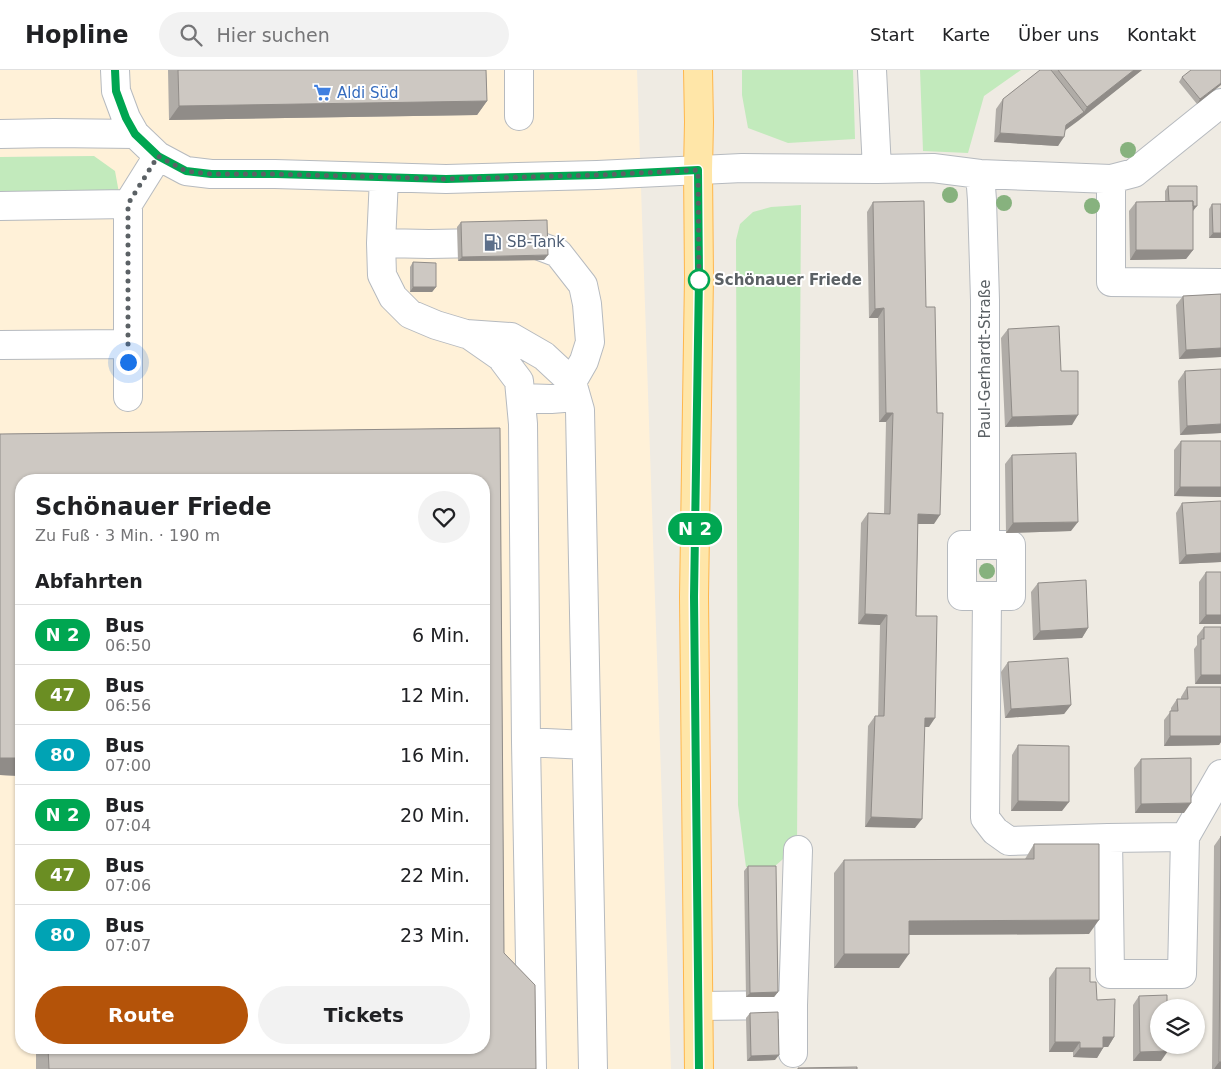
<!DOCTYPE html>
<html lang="de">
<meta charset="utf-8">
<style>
body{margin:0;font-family:"DejaVu Sans",sans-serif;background:#f2f2f2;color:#202124;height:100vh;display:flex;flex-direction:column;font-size:19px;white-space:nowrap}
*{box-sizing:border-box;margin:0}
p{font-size:16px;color:#757577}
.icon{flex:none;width:28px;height:28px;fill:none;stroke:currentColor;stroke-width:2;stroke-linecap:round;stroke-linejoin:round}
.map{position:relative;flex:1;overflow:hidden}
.sheet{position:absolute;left:15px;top:404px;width:475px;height:580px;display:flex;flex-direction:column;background:#fff;border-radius:20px;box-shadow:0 1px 4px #0004}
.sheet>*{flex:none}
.badge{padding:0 10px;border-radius:16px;font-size:18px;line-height:32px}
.tools{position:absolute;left:1150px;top:929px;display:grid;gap:10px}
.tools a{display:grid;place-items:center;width:55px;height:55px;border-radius:50%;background:#fff;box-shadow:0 1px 4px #0004;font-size:25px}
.you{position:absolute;width:25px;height:25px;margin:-12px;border:4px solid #fff;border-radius:50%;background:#1a73e8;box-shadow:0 0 0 8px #1a73e833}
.map>.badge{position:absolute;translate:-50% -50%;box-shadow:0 0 0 2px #fff}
h2{padding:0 20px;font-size:19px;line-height:45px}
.round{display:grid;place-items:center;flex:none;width:52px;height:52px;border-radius:26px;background:#f2f2f2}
.summary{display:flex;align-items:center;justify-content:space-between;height:85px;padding:0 20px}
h1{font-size:24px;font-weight:800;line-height:38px}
.action{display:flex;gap:10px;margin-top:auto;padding:10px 20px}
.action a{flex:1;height:58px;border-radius:30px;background:#b45309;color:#fff;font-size:20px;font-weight:800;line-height:58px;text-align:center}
.action a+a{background:#f2f2f2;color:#202124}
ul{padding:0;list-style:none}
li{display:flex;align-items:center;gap:15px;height:60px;padding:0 20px;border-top:1px solid #e0e0e0}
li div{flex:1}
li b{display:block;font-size:19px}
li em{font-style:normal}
li .badge{min-width:55px;font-weight:700;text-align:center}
header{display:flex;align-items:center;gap:30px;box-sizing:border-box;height:70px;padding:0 25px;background:#fff;border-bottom:1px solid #e0e0e0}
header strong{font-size:24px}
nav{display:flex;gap:28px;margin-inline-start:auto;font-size:18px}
.search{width:350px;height:45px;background:#f2f2f2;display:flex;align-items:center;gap:12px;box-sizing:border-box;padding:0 18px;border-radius:28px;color:#757577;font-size:19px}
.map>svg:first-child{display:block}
</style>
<header>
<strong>Hopline</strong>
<div class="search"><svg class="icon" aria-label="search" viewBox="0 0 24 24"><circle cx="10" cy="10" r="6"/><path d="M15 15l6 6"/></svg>Hier suchen</div>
<nav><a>Start</a><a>Karte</a><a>Über uns</a><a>Kontakt</a></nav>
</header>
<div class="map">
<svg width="1221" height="999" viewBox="0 0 1221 999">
<rect width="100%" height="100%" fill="#efebe3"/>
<path fill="#fff1d8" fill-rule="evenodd" d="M 0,0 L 637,0 L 671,999 L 0,999 L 0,122 L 118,123 L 94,86 L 0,87 ZM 21,410 L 484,410 L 484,978 L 21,978 Z"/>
<path fill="#c2eabc" d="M 742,0 L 853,0 L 855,69 L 788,73 L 748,58 L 742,25 Z
M 920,0 L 1021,0 L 984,26 L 968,83 L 923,81 Z
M 94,86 L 115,101 L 119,123 L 0,122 L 0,87 Z
M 801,135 L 797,777 L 775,796 L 746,797 L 738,735 L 736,170 L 740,154 L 753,142 L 771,137 Z"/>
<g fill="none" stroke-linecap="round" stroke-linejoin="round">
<defs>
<path id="minor" d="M 115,0 L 116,21 L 126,48 L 135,64 L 158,86 L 186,101 L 211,104 L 275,104 L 446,109 L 597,105 L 742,98 L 877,99 L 933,98 L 980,104 L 1111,109 L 1134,103 L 1221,33
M 519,0 L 519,46
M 872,0 L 877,99
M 0,64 L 54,63 L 135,64
M 980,104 L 982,130 L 985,230 L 985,475 L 962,475 L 962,526 L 987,526
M 384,108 L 381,173 L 382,205 L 393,227 L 410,244 L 436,255 L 466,264 L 511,267 L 544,286 L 572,312 L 580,340 L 593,999
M 1111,109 L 1111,212 L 1221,213
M 0,136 L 128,134
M 381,173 L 429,174 L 529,172 L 558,183 L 583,215 L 587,234 L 590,272 L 584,291 L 572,312
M 468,264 L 501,287 L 519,311 L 523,354 L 526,672 L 532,999
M 0,275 L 128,274
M 128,327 L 128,134 L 158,86
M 521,328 L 551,329 L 576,327
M 985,475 L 1011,475 L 1011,526 L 987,526 L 985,748 L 995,761 L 1009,771 L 1108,768 L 1185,767
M 526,672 L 586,675
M 1108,768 L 1110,904 L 1182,904 L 1185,767 L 1221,704
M 699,936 L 793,935
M 793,983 L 793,935 L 798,780"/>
<path id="major" d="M 698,0 L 699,52 L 698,100 L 699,207 L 694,527 L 699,999"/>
</defs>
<use href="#minor" stroke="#b6babf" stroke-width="30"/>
<use href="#major" stroke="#ffb74c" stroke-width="30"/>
<use href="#minor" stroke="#fff" stroke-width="28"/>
<use href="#major" stroke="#ffe6a8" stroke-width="28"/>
</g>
<g fill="#87b27e">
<circle cx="1128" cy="80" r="8"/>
<circle cx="950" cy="125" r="8"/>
<circle cx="1004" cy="133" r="8"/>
<circle cx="1092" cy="136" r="8"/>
<circle cx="987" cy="501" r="8"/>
</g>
<path fill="#b0aca7" d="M 168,0 L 486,0 L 487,31 L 477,45 L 169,50 Z
M 1040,0 L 1142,0 L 1065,60 L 1058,76 L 994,72 L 996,39 L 1003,29 Z
M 1221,0 L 1197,34 L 1179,12 L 1182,7 Z
M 1168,116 L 1193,141 L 1193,180 L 1186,189 L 1130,190 L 1129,141 L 1136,132 L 1165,131 L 1165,121 Z
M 873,132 L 926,237 L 934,454 L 918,454 L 916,546 L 929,657 L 924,657 L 915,758 L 865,757 L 868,656 L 875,646 L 878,646 L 880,555 L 858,554 L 861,453 L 868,443 L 884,444 L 886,352 L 879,352 L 878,248 L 869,248 L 867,142 Z
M 1212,134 L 1221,134 L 1221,168 L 1209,168 L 1209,139 Z
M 461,152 L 544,190 L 458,191 L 457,157 Z
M 413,192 L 436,217 L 432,222 L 410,222 L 410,197 Z
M 1221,224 L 1221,287 L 1179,289 L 1176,235 L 1183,226 Z
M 1008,259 L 1061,301 L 1072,355 L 1005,357 L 1001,268 Z
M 1185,301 L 1221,363 L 1180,365 L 1178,311 Z
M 500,358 L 504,883 L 535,915 L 536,999 L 36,999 L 36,978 L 484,978 L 484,410 L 21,410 L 21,706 L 0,705 L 0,364 Z
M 1181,371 L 1221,371 L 1221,427 L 1174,426 L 1174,380 Z
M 1012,385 L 1071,461 L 1006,463 L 1005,394 Z
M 1182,433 L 1221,492 L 1179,494 L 1176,443 Z
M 1206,502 L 1221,502 L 1221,554 L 1199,554 L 1199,512 Z
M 1038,513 L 1088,558 L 1082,568 L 1033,570 L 1031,522 Z
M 1204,557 L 1221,557 L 1221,614 L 1195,614 L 1194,579 L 1197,575 L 1197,566 Z
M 1008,592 L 1071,635 L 1064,644 L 1005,648 L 1001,602 Z
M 1187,617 L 1221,617 L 1221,672 L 1219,675 L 1164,676 L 1164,650 L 1171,641 L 1171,638 L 1177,629 L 1181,629 L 1181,627 Z
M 1018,675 L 1062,741 L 1011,741 L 1012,685 Z
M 1141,689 L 1184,743 L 1135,743 L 1134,698 Z
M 1221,766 L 1221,999 L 1212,999 L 1214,776 Z
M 1034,774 L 1089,864 L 909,865 L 899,898 L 834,898 L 834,803 L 844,790 L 1025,789 Z
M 748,796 L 778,922 L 774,927 L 746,927 L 744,801 Z
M 1056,898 L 1090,912 L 1097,930 L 1114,967 L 1108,977 L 1103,977 L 1103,978 L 1097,988 L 1073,987 L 1073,982 L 1049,982 L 1049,908 Z
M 1139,926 L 1161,991 L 1133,991 L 1133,935 Z
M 750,943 L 775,990 L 747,991 L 746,948 Z"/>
<path fill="#908c88" d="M 1134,0 L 1142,0 L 1078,51 L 1059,65 L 1066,55 L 1084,42 L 1087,37 Z
M 1221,13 L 1221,15 L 1197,34 L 1200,29 Z
M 487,31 L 477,45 L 169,50 L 179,36 Z
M 1000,63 L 1064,67 L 1058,76 L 994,72 Z
M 1169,136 L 1197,136 L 1193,141 L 1165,141 Z
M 1213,163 L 1221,163 L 1221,168 L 1209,168 Z
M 1136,180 L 1193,180 L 1186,189 L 1130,190 Z
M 548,185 L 544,190 L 458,191 L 462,187 Z
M 413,217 L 436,217 L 432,222 L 410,222 Z
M 884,238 L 878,248 L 869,248 L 875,239 Z
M 1221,278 L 1221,287 L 1179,289 L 1186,280 Z
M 886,343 L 893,343 L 886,352 L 879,352 Z
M 1078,345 L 1072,355 L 1005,357 L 1012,347 Z
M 1221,354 L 1221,363 L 1180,365 L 1187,356 Z
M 1180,417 L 1221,417 L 1221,427 L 1174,426 Z
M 918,444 L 940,445 L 934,454 L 911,454 Z
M 1078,452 L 1071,461 L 1006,463 L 1013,453 Z
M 1221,483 L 1221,492 L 1179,494 L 1186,485 Z
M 865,544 L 887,545 L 880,555 L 858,554 Z
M 1206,545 L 1221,545 L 1221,554 L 1199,554 Z
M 1088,558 L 1082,568 L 1033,570 L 1040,561 Z
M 1201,605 L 1221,605 L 1221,614 L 1195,614 Z
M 1071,635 L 1064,644 L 1005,648 L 1011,639 Z
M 925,648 L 935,648 L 929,657 L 918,657 Z
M 1170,666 L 1221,666 L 1221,672 L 1219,675 L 1164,676 Z
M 0,688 L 21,688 L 21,706 L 0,705 Z
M 1018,731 L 1069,732 L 1062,741 L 1011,741 Z
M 1191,733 L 1184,743 L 1135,743 L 1141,734 Z
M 871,747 L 922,749 L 915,758 L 865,757 Z
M 1099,850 L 1089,864 L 899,865 L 909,851 Z
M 844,884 L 909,884 L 899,898 L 834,898 Z
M 778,922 L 774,927 L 746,927 L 750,923 Z
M 1103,967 L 1114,967 L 1108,977 L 1097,977 Z
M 1055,972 L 1080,972 L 1073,982 L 1049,982 Z
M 1080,978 L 1103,978 L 1097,988 L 1073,987 Z
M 1168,981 L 1161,991 L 1133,991 L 1140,982 Z
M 779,985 L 775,990 L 747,991 L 751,986 Z
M 1219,992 L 1221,992 L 1221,999 L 1214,999 Z"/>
<path fill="#cdc8c2" stroke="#908c88" d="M 178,0 L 486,0 L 487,31 L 179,36 Z
M 1040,0 L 1051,0 L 1084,42 L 1066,55 L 1064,67 L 1000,63 L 1003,29 Z
M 1058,0 L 1134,0 L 1087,37 Z
M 1191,0 L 1221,0 L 1221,13 L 1200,29 L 1182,7 Z
M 1168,116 L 1197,116 L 1197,136 L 1193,136 L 1193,131 L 1169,131 Z
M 924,131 L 926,237 L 935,237 L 937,343 L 943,343 L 940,445 L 918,444 L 916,546 L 937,546 L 935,648 L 925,648 L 922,749 L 871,747 L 875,646 L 884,646 L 887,545 L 865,544 L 868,443 L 890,444 L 893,343 L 886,343 L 884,238 L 875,239 L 873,132 Z
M 1193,131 L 1193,180 L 1136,180 L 1136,132 Z
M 1212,134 L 1221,134 L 1221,163 L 1213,163 Z
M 547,150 L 548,185 L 462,187 L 461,152 Z
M 413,192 L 436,193 L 436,217 L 413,217 Z
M 1221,224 L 1221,278 L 1186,280 L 1183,226 Z
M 1059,256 L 1061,301 L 1078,301 L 1078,345 L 1012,347 L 1008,259 Z
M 1221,299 L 1221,354 L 1187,356 L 1185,301 Z
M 500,358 L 504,883 L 535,915 L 536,999 L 49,999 L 48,978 L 484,978 L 484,410 L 21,410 L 21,688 L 0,688 L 0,364 Z
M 1181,371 L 1221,371 L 1221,417 L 1180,417 Z
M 1076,383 L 1078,452 L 1013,453 L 1012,385 Z
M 1221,431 L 1221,483 L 1186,485 L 1182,433 Z
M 1206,502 L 1221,502 L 1221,545 L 1206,545 Z
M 1086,510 L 1088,558 L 1040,561 L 1038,513 Z
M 1204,557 L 1221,557 L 1221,605 L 1201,605 L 1201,569 L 1204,569 Z
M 1068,588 L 1071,635 L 1011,639 L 1008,592 Z
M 1187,617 L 1221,617 L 1221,666 L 1170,666 L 1170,641 L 1178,641 L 1177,629 L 1188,629 Z
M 1018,675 L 1069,676 L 1069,732 L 1018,731 Z
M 1191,688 L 1191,733 L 1141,734 L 1141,689 Z
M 1221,766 L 1221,992 L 1219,992 Z
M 1034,774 L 1099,774 L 1099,850 L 909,851 L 909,884 L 844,884 L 844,790 L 1034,789 Z
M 748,796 L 776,796 L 778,922 L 750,923 Z
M 1056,898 L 1090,898 L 1090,912 L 1096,912 L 1097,930 L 1115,929 L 1114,967 L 1103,967 L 1103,978 L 1080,978 L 1080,972 L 1055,972 Z
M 1167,925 L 1167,938 L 1159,938 L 1159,975 L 1168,975 L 1168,981 L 1140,982 L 1139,926 Z
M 778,942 L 779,985 L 751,986 L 750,943 Z
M 857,997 L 857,999 L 798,999 L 798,998 Z"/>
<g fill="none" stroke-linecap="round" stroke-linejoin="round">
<defs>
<path id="line" d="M 115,0 L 116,21 L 126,48 L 135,64 L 158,86 L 186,101 L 211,104 L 276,104 L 446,109 L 598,105 L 698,100 L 699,207 L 694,527 L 699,999"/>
</defs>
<use href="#line" stroke="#fff" stroke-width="11"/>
<use href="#line" stroke="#00a651" stroke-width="8"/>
<path stroke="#5b6165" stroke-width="5" stroke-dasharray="0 9" d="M 128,292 L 128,134 L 158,86 L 186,101 L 211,104 L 276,104 L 446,109 L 598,105 L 698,100 L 699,210"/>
</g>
<defs>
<symbol id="supermarket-bare" viewBox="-9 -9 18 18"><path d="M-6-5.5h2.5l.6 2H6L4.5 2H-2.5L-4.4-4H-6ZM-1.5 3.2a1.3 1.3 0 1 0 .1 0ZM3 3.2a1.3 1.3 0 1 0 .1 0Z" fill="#3f7fe0" stroke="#fff" stroke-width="2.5" paint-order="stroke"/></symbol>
<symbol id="fuel-bare" viewBox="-9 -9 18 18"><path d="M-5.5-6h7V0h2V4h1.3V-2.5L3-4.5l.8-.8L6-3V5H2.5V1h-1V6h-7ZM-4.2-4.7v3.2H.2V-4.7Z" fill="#5c6f8a" stroke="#fff" stroke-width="2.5" paint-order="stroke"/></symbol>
</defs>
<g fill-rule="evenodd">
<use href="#supermarket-bare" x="310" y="10" width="25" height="25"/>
<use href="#fuel-bare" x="480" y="160" width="25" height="25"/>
</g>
<circle fill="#fff" stroke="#00a651" stroke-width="2.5" cx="699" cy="210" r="10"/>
<g text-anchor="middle" stroke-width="4" stroke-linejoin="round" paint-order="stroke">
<g font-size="15" fill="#366cbe" stroke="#fff" text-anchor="start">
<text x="337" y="28">Aldi Süd</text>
</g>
<g font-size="15" fill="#4e5e75" stroke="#fff" text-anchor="start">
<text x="507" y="177">SB-Tank</text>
</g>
<g font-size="15" font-weight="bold" fill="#5b6165" stroke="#fff" text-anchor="start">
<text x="714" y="215">Schönauer Friede</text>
</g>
<g font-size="15" fill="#5b6165" stroke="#fff">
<text transform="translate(985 289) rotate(-90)" y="5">Paul-Gerhardt-Straße</text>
</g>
</g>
</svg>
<div class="tools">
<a><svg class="icon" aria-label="layers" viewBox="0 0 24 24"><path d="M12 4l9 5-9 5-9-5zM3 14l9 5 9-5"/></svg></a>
</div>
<div class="you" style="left:128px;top:292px"></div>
<b class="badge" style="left:695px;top:459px;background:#00a651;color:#fff">N 2</b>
<section class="sheet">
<div class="summary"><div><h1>Schönauer Friede</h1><p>Zu Fuß · 3 Min. · 190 m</p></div><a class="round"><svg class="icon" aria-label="heart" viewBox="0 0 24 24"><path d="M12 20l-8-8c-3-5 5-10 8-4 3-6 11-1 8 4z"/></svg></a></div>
<h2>Abfahrten</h2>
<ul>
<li><span class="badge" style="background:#00a651;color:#fff">N 2</span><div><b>Bus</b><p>06:50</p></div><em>6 Min.</em></li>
<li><span class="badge" style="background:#6b8e23;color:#fff">47</span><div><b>Bus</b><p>06:56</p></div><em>12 Min.</em></li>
<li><span class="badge" style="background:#00a3b4;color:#fff">80</span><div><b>Bus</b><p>07:00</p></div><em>16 Min.</em></li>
<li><span class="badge" style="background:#00a651;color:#fff">N 2</span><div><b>Bus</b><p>07:04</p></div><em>20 Min.</em></li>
<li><span class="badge" style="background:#6b8e23;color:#fff">47</span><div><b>Bus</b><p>07:06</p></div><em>22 Min.</em></li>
<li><span class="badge" style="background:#00a3b4;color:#fff">80</span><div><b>Bus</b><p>07:07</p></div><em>23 Min.</em></li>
</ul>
<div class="action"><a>Route</a><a>Tickets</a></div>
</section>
</div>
